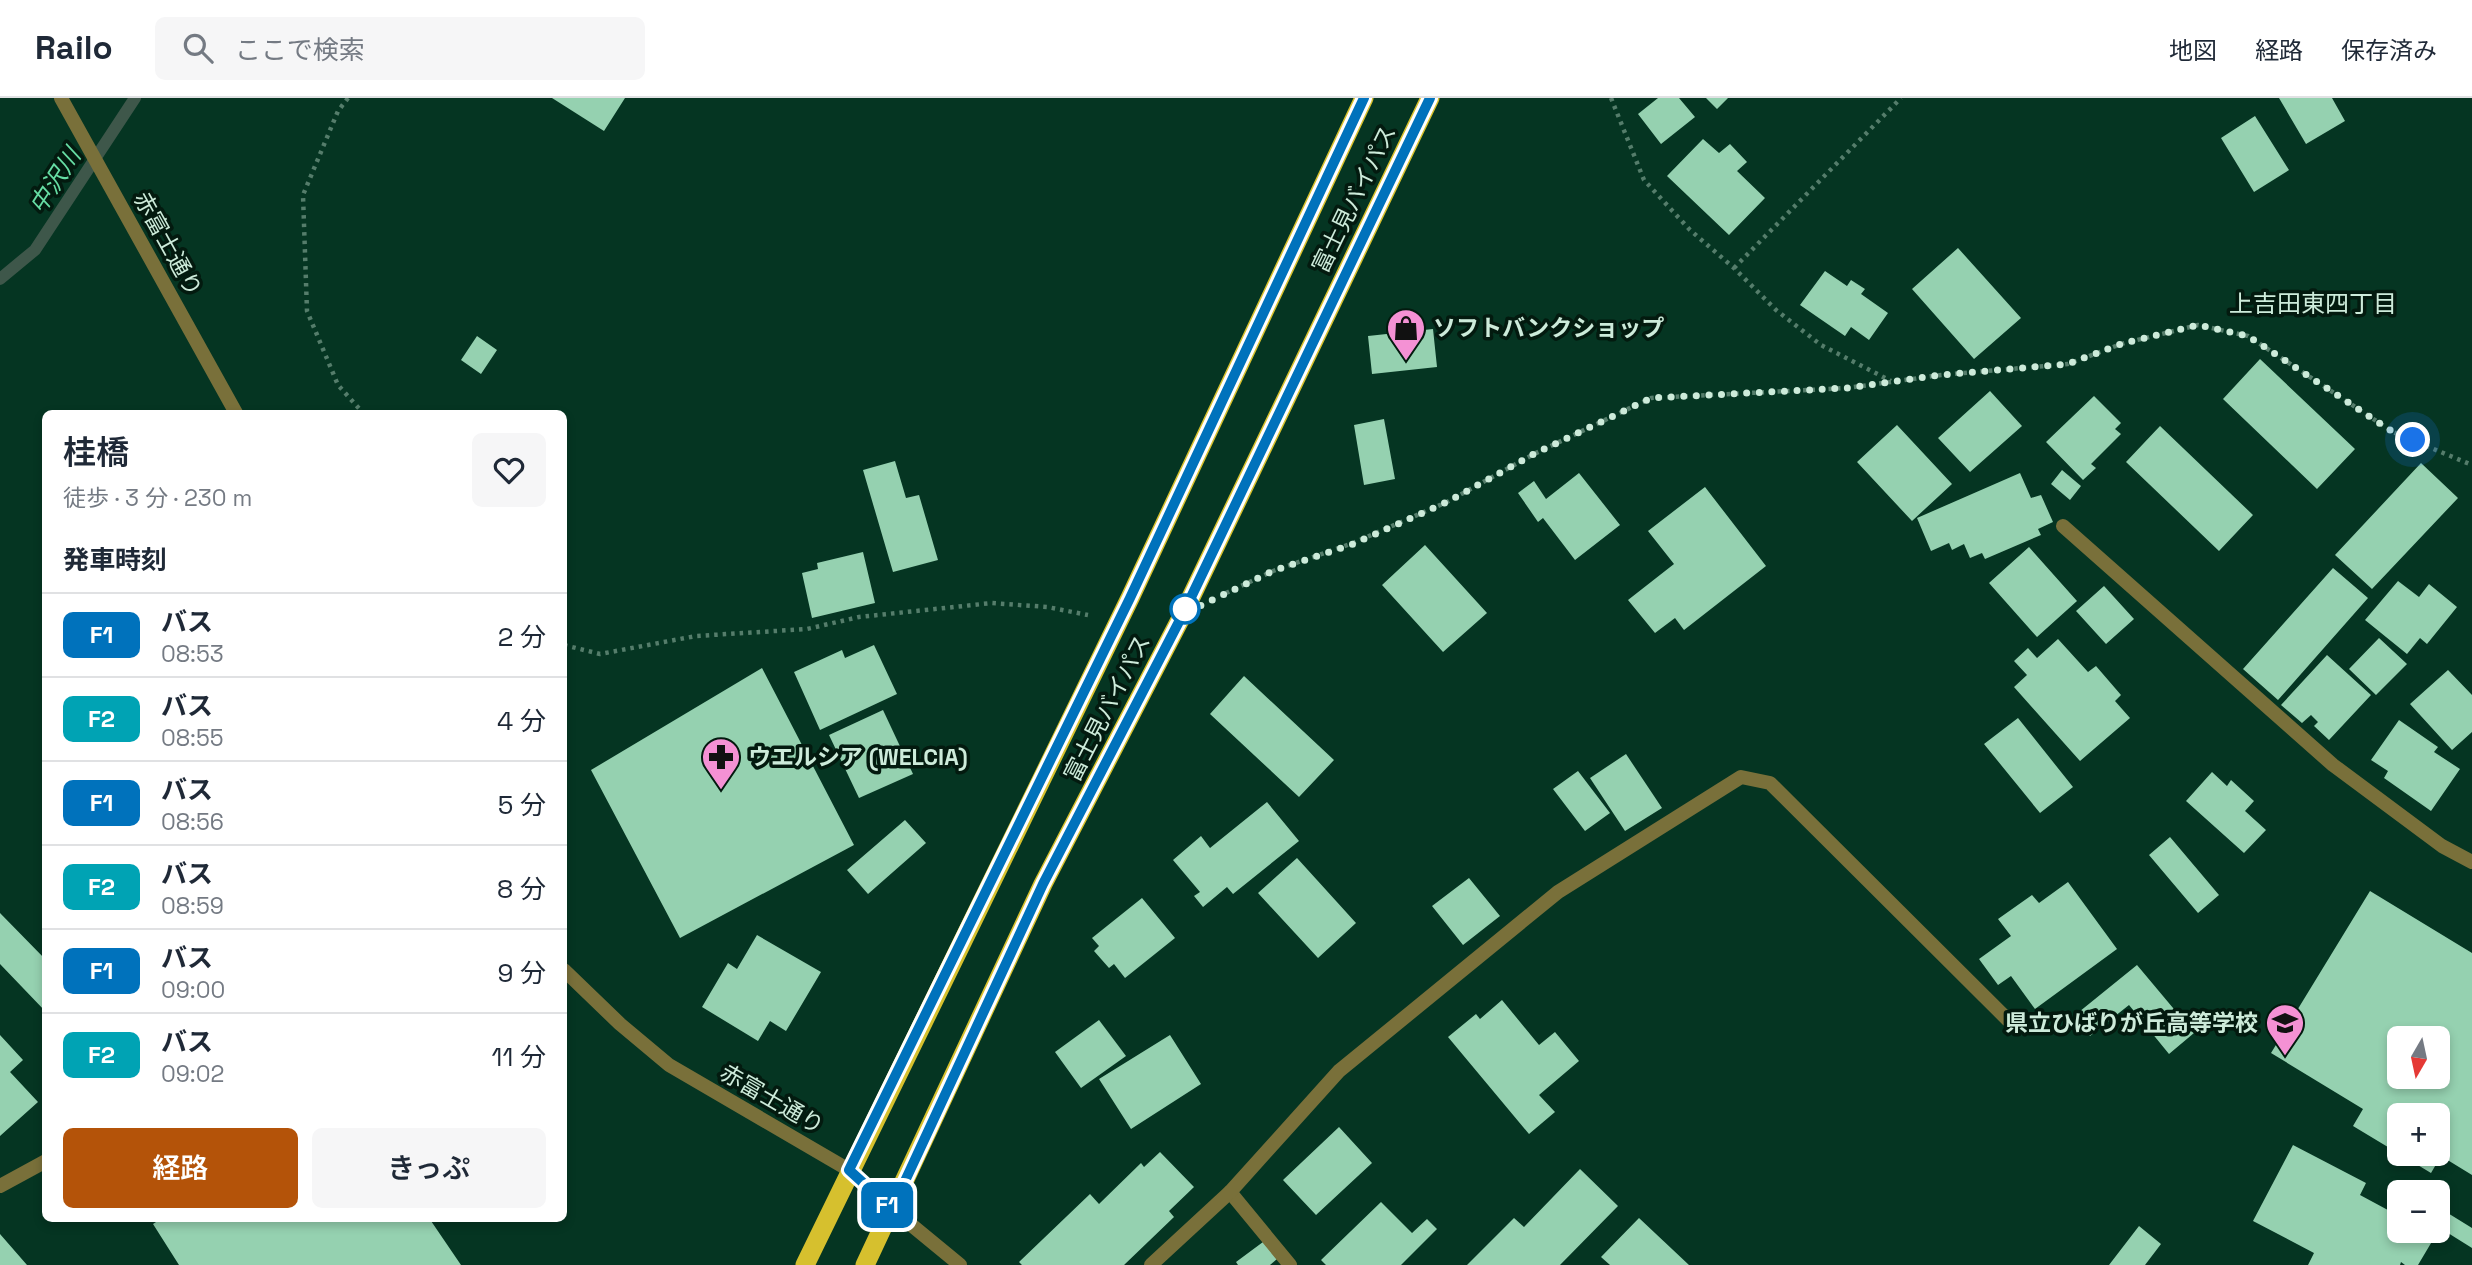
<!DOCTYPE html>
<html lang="ja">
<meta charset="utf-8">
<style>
body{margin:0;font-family:"Space Grotesk","Noto Sans JP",sans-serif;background:#f6f6f7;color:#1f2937;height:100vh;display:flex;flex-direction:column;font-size:26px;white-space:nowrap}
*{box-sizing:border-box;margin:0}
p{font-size:23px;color:#747a83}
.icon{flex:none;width:38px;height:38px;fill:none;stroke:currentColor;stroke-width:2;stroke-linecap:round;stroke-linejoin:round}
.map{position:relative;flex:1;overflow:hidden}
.panel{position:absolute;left:42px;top:312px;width:525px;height:812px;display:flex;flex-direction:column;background:#fff;border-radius:10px;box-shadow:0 4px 10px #0003}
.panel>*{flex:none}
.badge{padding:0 14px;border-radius:10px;font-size:24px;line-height:46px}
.needle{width:46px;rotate:189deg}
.tools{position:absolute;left:2387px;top:928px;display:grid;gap:14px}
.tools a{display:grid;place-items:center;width:63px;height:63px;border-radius:10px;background:#fff;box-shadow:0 4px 10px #0003;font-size:35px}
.you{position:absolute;width:35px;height:35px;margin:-18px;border:5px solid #fff;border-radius:50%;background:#1a73e8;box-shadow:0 0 0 10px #1a73e833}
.map>.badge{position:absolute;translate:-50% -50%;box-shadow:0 0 0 4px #fff}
h2{padding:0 21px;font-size:26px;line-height:63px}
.round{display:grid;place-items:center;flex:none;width:74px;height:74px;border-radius:10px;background:#f6f6f7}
.overview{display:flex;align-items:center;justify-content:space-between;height:119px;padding:0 21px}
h1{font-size:33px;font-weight:600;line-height:52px}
.action{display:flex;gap:14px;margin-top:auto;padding:14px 21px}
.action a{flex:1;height:80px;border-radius:10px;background:#b45309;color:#fff;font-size:28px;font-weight:600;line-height:80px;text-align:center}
.action a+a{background:#f6f6f7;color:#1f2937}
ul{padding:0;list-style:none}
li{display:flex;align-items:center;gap:21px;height:84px;padding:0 21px;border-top:2px solid #e0e1e3}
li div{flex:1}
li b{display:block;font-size:26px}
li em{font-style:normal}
li .badge{min-width:77px;font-weight:700;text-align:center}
header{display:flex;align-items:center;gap:42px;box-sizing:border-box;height:98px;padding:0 35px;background:#fff;border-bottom:2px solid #e0e1e3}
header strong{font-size:33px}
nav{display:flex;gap:38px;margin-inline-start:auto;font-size:24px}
.search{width:490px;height:63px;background:#f6f6f7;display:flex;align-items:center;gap:18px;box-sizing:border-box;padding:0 24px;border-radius:10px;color:#747a83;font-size:26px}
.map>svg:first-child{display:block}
</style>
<header>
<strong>Railo</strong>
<div class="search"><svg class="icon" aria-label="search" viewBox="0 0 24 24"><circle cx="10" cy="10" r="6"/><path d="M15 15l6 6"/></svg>ここで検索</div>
<nav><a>地図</a><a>経路</a><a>保存済み</a></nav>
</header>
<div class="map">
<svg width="2472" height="1167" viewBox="0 0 2472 1167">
<rect width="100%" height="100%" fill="#053522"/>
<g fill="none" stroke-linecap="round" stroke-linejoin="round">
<path stroke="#3e574a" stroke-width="12" d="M 0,181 L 35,152 L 135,0"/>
</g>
<path fill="#95d1b0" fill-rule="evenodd" d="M 552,0 L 625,0 L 604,33 Z
M 1658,0 L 1679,0 L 1695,19 L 1661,46 L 1638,16 Z
M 1706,0 L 1728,0 L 1717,11 Z
M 2279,0 L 2332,0 L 2345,23 L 2306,46 Z
M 2255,18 L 2289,72 L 2254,94 L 2221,40 Z
M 1703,41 L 1719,55 L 1730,46 L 1747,64 L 1737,73 L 1765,100 L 1729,137 L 1667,78 Z
M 1958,150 L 2021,220 L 1974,261 L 1912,191 Z
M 1825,173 L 1847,188 L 1851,182 L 1865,191 L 1861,196 L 1888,215 L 1869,242 L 1851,229 L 1845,238 L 1800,207 Z
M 1433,231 L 1437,269 L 1372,276 L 1368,238 Z
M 477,238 L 497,252 L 481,276 L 461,262 Z
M 2260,261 L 2355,351 L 2317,391 L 2223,301 Z
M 1990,293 L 2022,328 L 1970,374 L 1938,340 Z
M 2094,298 L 2121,325 L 2115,331 L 2121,336 L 2091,366 L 2096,370 L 2083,382 L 2046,344 Z
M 1384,321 L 1395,381 L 1364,387 L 1354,327 Z
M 1897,327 L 1952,386 L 1912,423 L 1857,364 Z
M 2160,328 L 2253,417 L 2219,453 L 2126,364 Z
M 895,363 L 906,400 L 919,397 L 938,462 L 893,474 L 863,372 Z
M 2421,365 L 2458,400 L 2372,491 L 2335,457 Z
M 2062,372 L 2081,388 L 2070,402 L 2051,386 Z
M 1579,375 L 1620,427 L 1575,462 L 1543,420 L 1538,424 L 1518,395 L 1534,383 L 1546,401 Z
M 2020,375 L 2031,400 L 2041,397 L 2053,424 L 2038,431 L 2041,437 L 1985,461 L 1982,455 L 1970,460 L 1964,446 L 1952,452 L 1949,445 L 1931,453 L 1917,420 Z
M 1705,389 L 1766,468 L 1684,532 L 1675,520 L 1655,535 L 1628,502 L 1674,466 L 1648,433 Z
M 1425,447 L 1487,515 L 1443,554 L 1382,487 Z
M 2029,449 L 2077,503 L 2037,539 L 1989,485 Z
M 863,454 L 875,505 L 812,520 L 802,475 L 818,471 L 817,465 Z
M 2333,470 L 2368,500 L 2278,602 L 2243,571 Z
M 2398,483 L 2419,499 L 2429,486 L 2457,509 L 2427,546 L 2420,540 L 2407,556 L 2365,522 Z
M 2104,488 L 2134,521 L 2106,546 L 2076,513 Z
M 2379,540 L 2407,566 L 2376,597 L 2349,571 Z
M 2058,541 L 2088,574 L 2096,568 L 2121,597 L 2115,603 L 2130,620 L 2080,663 L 2014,589 L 2027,577 L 2014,563 L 2028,550 L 2037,560 Z
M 874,547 L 897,596 L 820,632 L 794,574 L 842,552 L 845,560 Z
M 2327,557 L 2371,597 L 2329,642 L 2314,628 L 2318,624 L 2311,617 L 2302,625 L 2281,607 Z
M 762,570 L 854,747 L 680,840 L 591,672 Z
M 2448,572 L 2472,597 L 2472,634 L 2452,652 L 2410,606 Z
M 1244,578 L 1334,662 L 1299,699 L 1210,616 Z
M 883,612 L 913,676 L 859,700 L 829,637 Z
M 2018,620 L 2073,689 L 2040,715 L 1984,646 Z
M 2399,622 L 2438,649 L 2434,654 L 2460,671 L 2431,713 L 2384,680 L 2388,673 L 2371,662 Z
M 1626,656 L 1662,710 L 1625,733 L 1590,680 Z
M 1578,673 L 1610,715 L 1585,733 L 1553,691 Z
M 2212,674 L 2227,688 L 2231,682 L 2254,703 L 2245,713 L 2266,732 L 2244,755 L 2186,703 Z
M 1267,704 L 1299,743 L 1233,796 L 1227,789 L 1203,809 L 1194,798 L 1200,794 L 1173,762 L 1201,738 L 1210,750 Z
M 905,722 L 926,745 L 868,796 L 847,772 Z
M 2170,739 L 2219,797 L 2198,815 L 2149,757 Z
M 1297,760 L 1356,825 L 1318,860 L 1258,795 Z
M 1469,780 L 1500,818 L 1463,847 L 1432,808 Z
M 2068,784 L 2117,851 L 2035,911 L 2011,878 L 1998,887 L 1979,861 L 2011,838 L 1998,821 L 2032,797 L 2039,805 Z
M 2370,793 L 2472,855 L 2472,1077 L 2441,1058 L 2431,1075 L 2353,1028 L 2363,1011 L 2271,955 ZM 2399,940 L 2438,940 L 2438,978 L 2399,978 ZM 2399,1017 L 2438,1017 L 2438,1055 L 2399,1055 Z
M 1142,800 L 1175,840 L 1125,880 L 1114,866 L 1109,870 L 1094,853 L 1099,848 L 1092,840 Z
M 0,815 L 46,862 L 46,914 L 0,866 Z
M 757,837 L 821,874 L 786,933 L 770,923 L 758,943 L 702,909 L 728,865 L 737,871 Z
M 2137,867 L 2194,935 L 2169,956 L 2129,907 L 2090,938 L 2074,918 Z
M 1502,902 L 1539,947 L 1555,934 L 1579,963 L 1539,997 L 1555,1014 L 1529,1036 L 1448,939 L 1476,916 L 1480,921 Z
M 1099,922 L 1126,958 L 1081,990 L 1055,954 Z
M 0,937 L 23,962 L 10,974 L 38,1004 L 0,1038 Z
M 1170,937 L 1201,986 L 1131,1031 L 1099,981 Z
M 1339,1029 L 1372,1065 L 1316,1117 L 1283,1082 Z
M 2293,1047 L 2366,1085 L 2360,1097 L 2399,1118 L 2399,1132 L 2438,1132 L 2438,1109 L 2472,1130 L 2472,1150 L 2440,1130 L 2418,1167 L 2405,1167 L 2401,1164 L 2400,1167 L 2308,1167 L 2314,1155 L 2253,1123 Z
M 1160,1054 L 1194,1089 L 1169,1113 L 1174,1119 L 1124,1167 L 1022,1167 L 1019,1164 L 1090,1096 L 1099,1106 L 1141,1065 L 1144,1069 Z
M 1580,1071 L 1618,1108 L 1560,1167 L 1467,1167 L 1514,1120 L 1524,1129 Z
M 1381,1104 L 1412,1135 L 1427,1121 L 1437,1131 L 1401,1167 L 1326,1167 L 1321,1162 Z
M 162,1120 L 429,1120 L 461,1167 L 179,1167 L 153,1126 Z
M 1639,1120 L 1689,1167 L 1610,1167 L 1601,1159 Z
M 2139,1128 L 2161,1146 L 2145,1167 L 2109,1167 Z
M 0,1136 L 27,1167 L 0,1167 Z
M 1263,1144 L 1277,1161 L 1270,1167 L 1238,1167 L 1236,1164 Z"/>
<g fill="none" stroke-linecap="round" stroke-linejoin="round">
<path stroke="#557d6b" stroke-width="4.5" stroke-dasharray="3.5 5" stroke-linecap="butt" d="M 348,0 L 338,13 L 303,97 L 307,213 L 338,287 L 363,315
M 1611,0 L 1644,82 L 1690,132 L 1734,170 L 1776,212 L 1821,247 L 1891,283
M 1734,170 L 1901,0
M 1226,495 L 1273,473 L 1353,445 L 1447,404 L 1534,356 L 1651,300 L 1847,290 L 1941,277 L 2068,266 L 2121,246 L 2198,227 L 2248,238 L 2393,334 L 2472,367
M 564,547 L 600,556 L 696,538 L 807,531 L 859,519 L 992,505 L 1047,509 L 1088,517"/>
<path stroke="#79703a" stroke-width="14" d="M 1230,1094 L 1290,1167"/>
<path stroke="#79703a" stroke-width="14" d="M 2063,428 L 2333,667 L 2442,748 L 2472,764
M 0,1088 L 46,1063
M 1151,1167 L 1230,1094 L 1339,973 L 1558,794 L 1741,679 L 1770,685 L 2008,922"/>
<path stroke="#79703a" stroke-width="14" d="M 61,0 L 236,315
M 564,872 L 620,926 L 669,967 L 849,1072 L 892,1111 L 960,1167"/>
<path stroke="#d6c02e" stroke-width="19" d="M 805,1167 L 1130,500 L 1364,0
M 865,1167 L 1043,786 L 1183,516 L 1430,0"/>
</g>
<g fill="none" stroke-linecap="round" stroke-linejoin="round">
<defs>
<path id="line" d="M 1364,0 L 1130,500 L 849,1072 L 892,1111 L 1043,786 L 1183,516 L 1430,0"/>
</defs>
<use href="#line" stroke="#fff" stroke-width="16"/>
<use href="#line" stroke="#0072bc" stroke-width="10"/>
<path stroke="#cdebda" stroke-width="7" stroke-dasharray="0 12.6" d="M 1185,511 L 1183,516 L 1273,473 L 1353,446 L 1447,404 L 1534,356 L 1651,300 L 1847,290 L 1941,277 L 2068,266 L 2121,246 L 2198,227 L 2248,238 L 2393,334 L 2413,342"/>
</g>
<defs>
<symbol id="shop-pin" viewBox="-11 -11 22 30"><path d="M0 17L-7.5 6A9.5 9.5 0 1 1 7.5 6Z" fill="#f491d4" stroke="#031a0f"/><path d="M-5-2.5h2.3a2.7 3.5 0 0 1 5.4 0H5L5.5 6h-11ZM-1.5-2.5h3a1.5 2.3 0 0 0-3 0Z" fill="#111"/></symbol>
<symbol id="pharmacy-pin" viewBox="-11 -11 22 30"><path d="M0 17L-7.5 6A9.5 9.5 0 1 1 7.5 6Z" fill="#f491d4" stroke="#031a0f"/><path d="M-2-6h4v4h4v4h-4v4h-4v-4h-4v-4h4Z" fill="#111"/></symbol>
<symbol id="school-pin" viewBox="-11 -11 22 30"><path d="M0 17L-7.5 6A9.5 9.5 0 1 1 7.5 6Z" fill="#f491d4" stroke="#031a0f"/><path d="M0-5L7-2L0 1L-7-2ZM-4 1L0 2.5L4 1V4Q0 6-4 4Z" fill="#111"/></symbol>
</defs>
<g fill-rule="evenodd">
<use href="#shop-pin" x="1384" y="208" width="44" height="60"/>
<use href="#pharmacy-pin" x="699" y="637" width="44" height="60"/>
<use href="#school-pin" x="2263" y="903" width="44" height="60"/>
</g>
<circle fill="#fff" stroke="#0072bc" stroke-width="3.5" cx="1185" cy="511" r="14"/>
<g text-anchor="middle" stroke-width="7" stroke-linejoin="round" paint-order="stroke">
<g font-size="23" fill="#cdebda" stroke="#031a0f">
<text transform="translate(1354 101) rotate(-64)" y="8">富士見バイパス</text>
<text transform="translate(168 146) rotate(61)" y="8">赤富士通り</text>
<text transform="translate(1107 610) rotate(-63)" y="8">富士見バイパス</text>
<text transform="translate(772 1001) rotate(30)" y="8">赤富士通り</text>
</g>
<g font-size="23" font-weight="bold" fill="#cdebda" stroke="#031a0f" text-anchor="start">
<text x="1433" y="238">ソフトバンクショップ</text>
<text x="748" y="667">ウエルシア (WELCIA)</text>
<text x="2258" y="933" text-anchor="end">県立ひばりが丘高等学校</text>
</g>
<g font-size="24" font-style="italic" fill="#66dda4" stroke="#031a0f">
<text transform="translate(55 83) rotate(-57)" y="8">中沢川</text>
</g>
<g font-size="24" fill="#cdebda" stroke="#031a0f">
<text x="2313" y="214">上吉田東四丁目</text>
</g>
</g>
</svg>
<div class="tools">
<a><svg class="needle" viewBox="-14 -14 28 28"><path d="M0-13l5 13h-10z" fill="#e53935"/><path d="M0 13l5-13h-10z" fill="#747a83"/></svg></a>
<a>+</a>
<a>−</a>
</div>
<div class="you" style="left:2413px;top:342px"></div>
<b class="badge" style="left:887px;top:1107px;background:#0072bc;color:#fff">F1</b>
<section class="panel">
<div class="overview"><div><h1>桂橋</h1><p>徒歩 · 3 分 · 230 m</p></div><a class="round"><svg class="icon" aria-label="heart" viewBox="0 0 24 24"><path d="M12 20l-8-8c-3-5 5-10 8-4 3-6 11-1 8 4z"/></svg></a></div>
<h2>発車時刻</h2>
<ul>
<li><span class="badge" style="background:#0072bc;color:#fff">F1</span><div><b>バス</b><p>08:53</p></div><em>2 分</em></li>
<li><span class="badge" style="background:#00a3b4;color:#fff">F2</span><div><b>バス</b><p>08:55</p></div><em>4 分</em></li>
<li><span class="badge" style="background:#0072bc;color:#fff">F1</span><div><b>バス</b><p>08:56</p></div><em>5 分</em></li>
<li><span class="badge" style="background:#00a3b4;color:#fff">F2</span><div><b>バス</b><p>08:59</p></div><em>8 分</em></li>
<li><span class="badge" style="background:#0072bc;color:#fff">F1</span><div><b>バス</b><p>09:00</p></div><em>9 分</em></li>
<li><span class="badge" style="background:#00a3b4;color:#fff">F2</span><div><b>バス</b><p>09:02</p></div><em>11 分</em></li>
</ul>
<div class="action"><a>経路</a><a>きっぷ</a></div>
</section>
</div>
